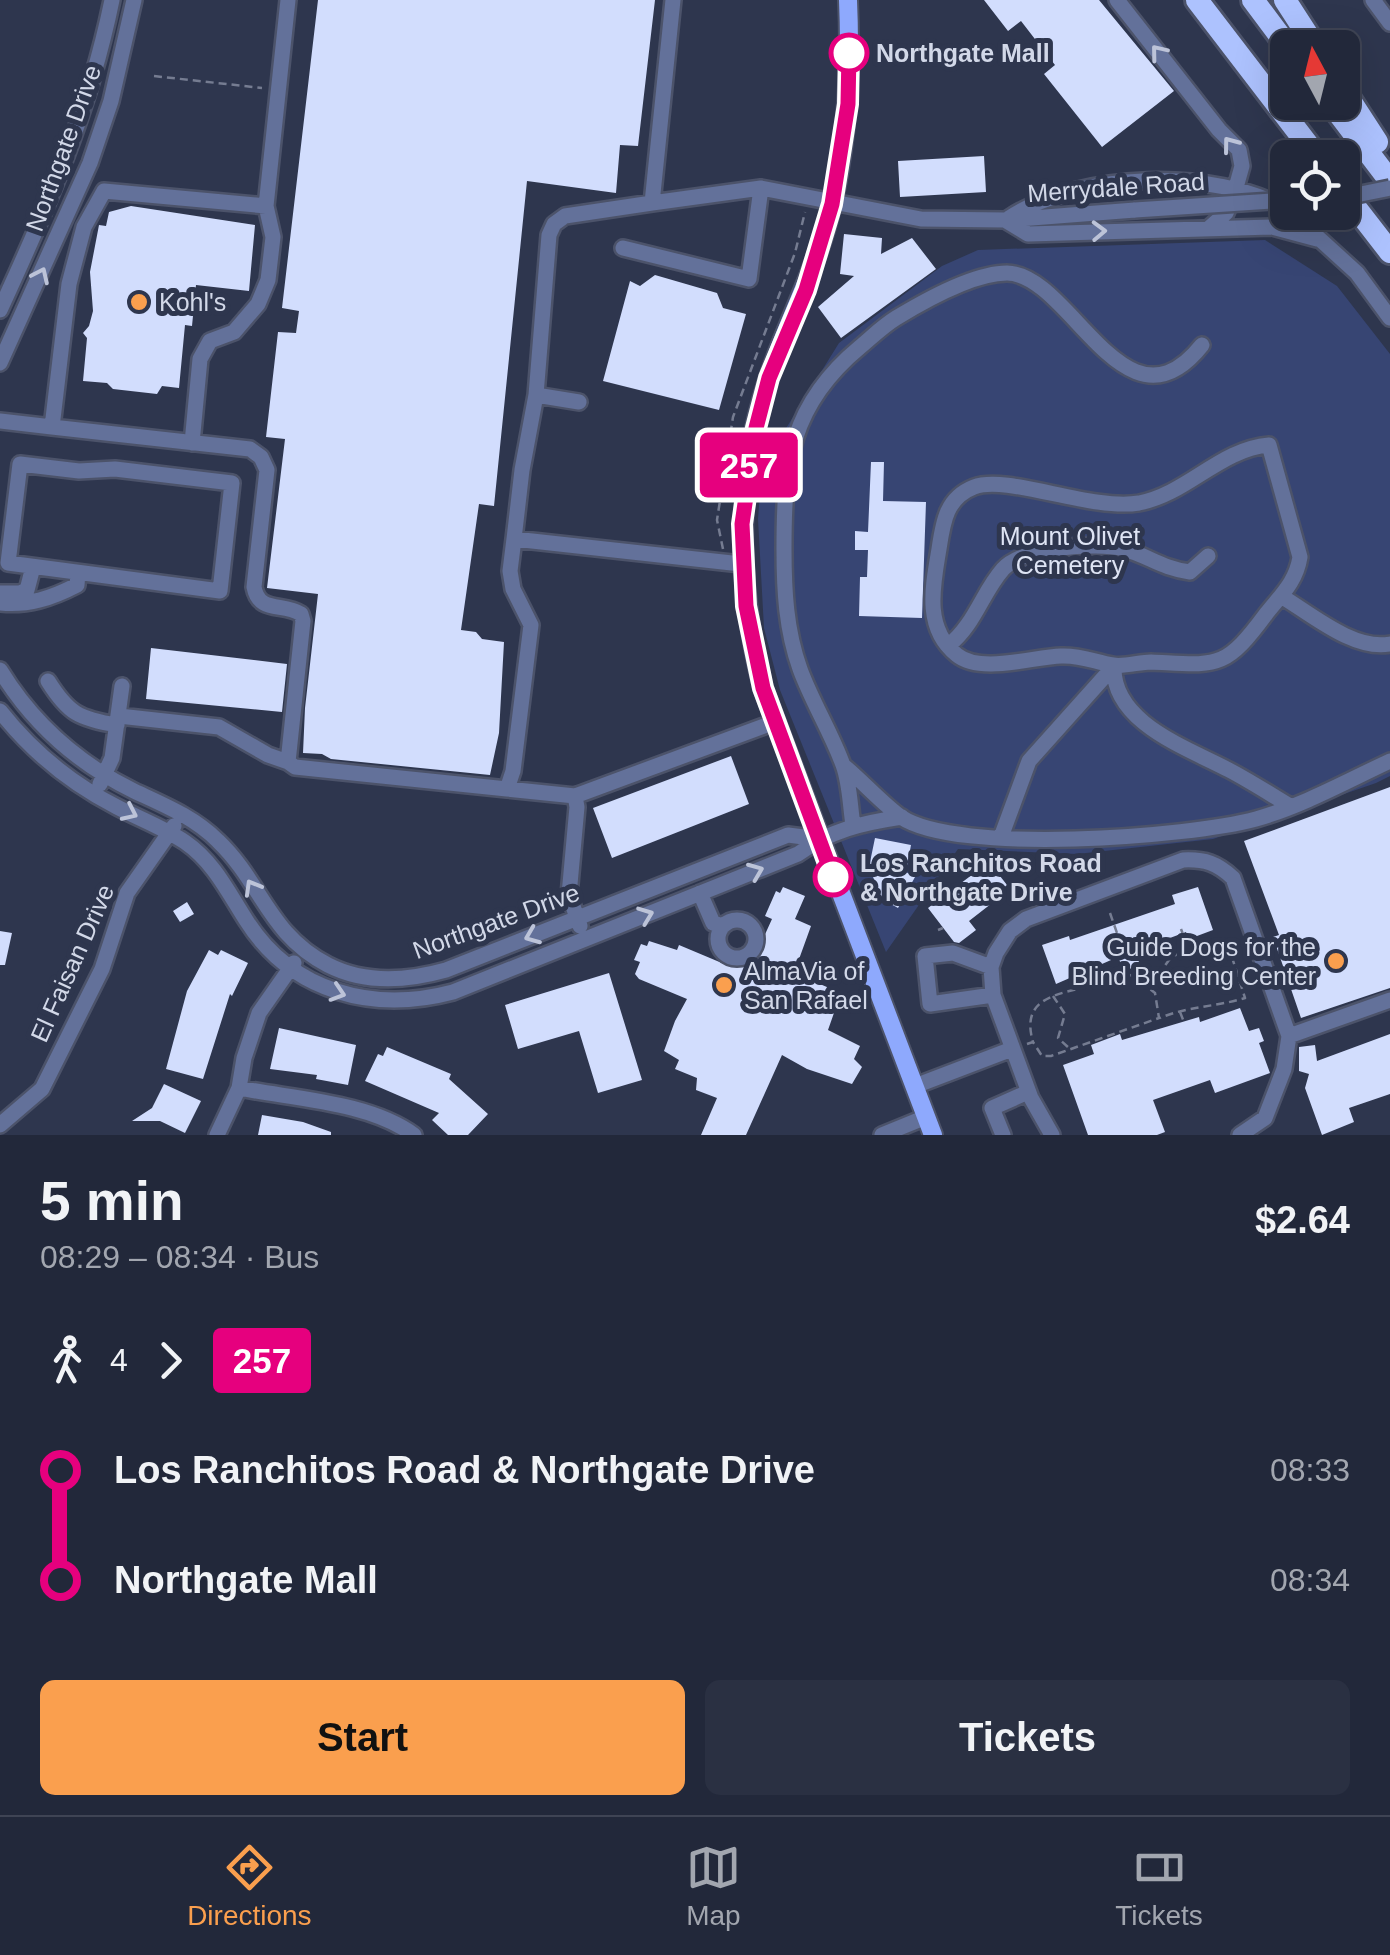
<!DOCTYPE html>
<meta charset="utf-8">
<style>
body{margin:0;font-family:Arial,sans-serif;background:#2a3042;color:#f1f3f6;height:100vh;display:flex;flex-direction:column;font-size:38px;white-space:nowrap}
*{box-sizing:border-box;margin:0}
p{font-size:32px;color:#a2a6af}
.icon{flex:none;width:55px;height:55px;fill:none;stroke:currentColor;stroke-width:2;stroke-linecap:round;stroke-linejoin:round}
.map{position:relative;height:1135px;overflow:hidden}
.drawer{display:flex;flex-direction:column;background:#22283a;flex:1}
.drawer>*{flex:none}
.badge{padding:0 20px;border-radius:8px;font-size:35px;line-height:65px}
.needle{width:65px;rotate:353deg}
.controls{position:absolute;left:1270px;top:30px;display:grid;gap:20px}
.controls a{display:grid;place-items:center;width:90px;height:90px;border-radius:15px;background:#22283a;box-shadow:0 10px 40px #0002,0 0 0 2px #3f4454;font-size:50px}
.map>.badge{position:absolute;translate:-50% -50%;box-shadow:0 0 0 5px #fff}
.legs{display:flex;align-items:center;gap:15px;height:110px;padding:0 40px;font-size:32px}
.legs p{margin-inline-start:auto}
.headline{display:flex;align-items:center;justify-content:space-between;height:170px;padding:0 40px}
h1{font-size:55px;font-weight:700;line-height:75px}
.cta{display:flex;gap:20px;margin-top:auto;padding:20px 40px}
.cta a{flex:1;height:115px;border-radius:15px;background:#fa9f4e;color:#111;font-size:40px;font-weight:700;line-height:115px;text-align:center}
.cta a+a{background:#2a3042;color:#f1f3f6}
ul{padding:0 40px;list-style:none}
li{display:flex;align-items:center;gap:35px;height:110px;font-size:38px}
li i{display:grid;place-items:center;width:15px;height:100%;margin:0 12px;background:currentColor}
li i::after{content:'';width:25px;height:25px;margin:-12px;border:8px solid;border-radius:50%;background:#22283a}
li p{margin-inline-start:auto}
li:first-child i{background:linear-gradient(#0000 50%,currentColor 0)}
li:last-child i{background:linear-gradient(currentColor 50%,#0000 0)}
.dock{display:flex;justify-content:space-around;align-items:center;height:140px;border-top:2px solid #3f4454;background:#22283a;font-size:28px;color:#a2a6af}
.dock a{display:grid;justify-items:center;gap:5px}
.dock .selected{color:#fa9f4e}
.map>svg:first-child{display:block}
</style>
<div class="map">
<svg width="1390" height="1135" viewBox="0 0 1390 1135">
<rect width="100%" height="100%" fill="#2e364e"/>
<path fill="#374573" d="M 1265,240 L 1337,286 L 1390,354 L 1390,776 L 1376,783 L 1213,839 L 1077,854 L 958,849 L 886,952 L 780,690 L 764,628 L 758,519 L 762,467 L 839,343 L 942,266 L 978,250 Z"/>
<path fill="#d2ddfd" d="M 318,0 L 655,0 L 638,146 L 620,145 L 616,193 L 527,181 L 494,506 L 479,504 L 461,630 L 476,632 L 482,639 L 504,642 L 499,733 L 490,775 L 331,759 L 322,754 L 303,753 L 305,708 L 318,594 L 267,588 L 285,439 L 266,437 L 278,332 L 296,333 L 299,311 L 282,308 Z
M 984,0 L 1099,0 L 1174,91 L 1102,147 L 1044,74 L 1055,65 L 1021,21 L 1008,31 Z
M 984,156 L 986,192 L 900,197 L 898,161 Z
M 131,206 L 255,225 L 249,291 L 196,285 L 192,326 L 185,325 L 179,388 L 162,386 L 157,394 L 113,389 L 107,383 L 83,381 L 87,338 L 83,333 L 89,326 L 93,311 L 90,272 L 99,225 L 106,226 L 109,212 Z
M 844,234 L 882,238 L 881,254 L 912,238 L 936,269 L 841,338 L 818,307 L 854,276 L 840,274 Z
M 655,275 L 717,293 L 723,308 L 746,314 L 719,410 L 603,381 L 630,281 L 640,286 Z
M 871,462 L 884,462 L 883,501 L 926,502 L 922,618 L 859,616 L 860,577 L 867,577 L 868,550 L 855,550 L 855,531 L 868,532 Z
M 151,648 L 287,664 L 282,712 L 146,699 Z
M 731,756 L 749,804 L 612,858 L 593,808 Z
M 1390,787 L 1390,988 L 1301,1018 L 1273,937 L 1279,935 L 1244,841 Z
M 875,838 L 911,845 L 906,872 L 915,877 L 898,908 L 882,899 L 869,867 Z
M 989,862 L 1007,885 L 993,896 L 996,900 L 969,921 L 976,930 L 959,943 L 954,942 L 928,908 Z
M 783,887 L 805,896 L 795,919 L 811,926 L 794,973 L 841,993 L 828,1030 L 860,1046 L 854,1059 L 862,1067 L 852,1084 L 807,1069 L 782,1055 L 746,1135 L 701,1135 L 717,1098 L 696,1090 L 697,1078 L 675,1069 L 679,1060 L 664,1051 L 675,1021 L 687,999 L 639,979 L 635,974 L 640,962 L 634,960 L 641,944 L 647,946 L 649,941 L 677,950 L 679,945 L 729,966 L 757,952 L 772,919 L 765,916 L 776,891 L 780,893 Z
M 1198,887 L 1213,930 L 1189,939 L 1186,932 L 1135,951 L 1140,965 L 1124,971 L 1118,957 L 1056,984 L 1042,945 L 1069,936 L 1070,940 L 1175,904 L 1172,895 Z
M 187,902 L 194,914 L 180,922 L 173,911 Z
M 0,931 L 12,933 L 5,965 L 0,965 Z
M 209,950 L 218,955 L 221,950 L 248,963 L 232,996 L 230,994 L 203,1079 L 166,1069 L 187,991 Z
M 609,973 L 642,1080 L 598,1093 L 579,1031 L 518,1049 L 505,1005 Z
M 1240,1008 L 1249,1031 L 1259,1028 L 1264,1041 L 1259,1043 L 1270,1073 L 1215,1093 L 1210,1080 L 1153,1100 L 1165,1132 L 1157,1135 L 1088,1135 L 1063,1065 L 1094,1054 L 1091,1045 L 1120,1034 L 1122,1040 L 1199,1017 L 1200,1022 Z
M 279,1028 L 356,1045 L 348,1085 L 316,1079 L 317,1075 L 270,1069 Z
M 1390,1034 L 1390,1094 L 1349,1108 L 1354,1122 L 1322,1135 L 1305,1088 L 1309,1074 L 1299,1071 L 1299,1047 L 1315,1045 L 1317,1061 Z
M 387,1047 L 451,1074 L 449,1079 L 488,1114 L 468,1135 L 448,1135 L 432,1120 L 439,1113 L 365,1081 L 378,1054 L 383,1056 Z
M 164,1084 L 201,1101 L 185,1133 L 160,1121 L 132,1121 L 152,1108 Z
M 262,1115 L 303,1122 L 331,1132 L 331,1135 L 258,1135 Z"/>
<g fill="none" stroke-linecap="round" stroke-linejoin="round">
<defs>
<path id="minor" d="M 288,0 L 266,206 L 104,191 L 84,227 L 69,284 L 52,427 L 250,449 L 261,457 L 267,470 L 254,587 C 259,614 283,602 301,614 L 303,621 L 288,762 L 295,767 L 507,789 L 513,771 L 531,625 L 513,589 L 510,571 L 514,539 L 741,564
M 673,0 L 652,203 L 761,188 L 921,219 L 1005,220 L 1135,210
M 1117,0 L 1219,130 L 1239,150 L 1242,166 L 1235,191 L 1226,213 L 1209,228
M 1373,0 L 1390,23
M 1290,212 L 1357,273 L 1390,318
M 1009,218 C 1079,172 1214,167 1288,210
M 1005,220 L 1028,234 L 1272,227 L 1317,239
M 623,248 L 749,279 L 761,188
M 0,310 C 48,206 89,112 112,0
M 0,363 L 90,163 L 111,101 L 134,0
M 536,395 L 549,235 L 554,224 L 565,216 L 652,203
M 0,421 L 52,427
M 192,443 L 200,359 L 210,341 L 234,332 L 258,304 L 268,280 L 273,237 L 266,206
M 1269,445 L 1300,557 C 1296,582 1281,595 1266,614 C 1224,671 1217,665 1151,662 C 1139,662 1125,667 1113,665 C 1095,662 1081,655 1061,656 C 1033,657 980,674 957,655 C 923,628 933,585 939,549 C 943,522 946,498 974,487 C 1007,474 1090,511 1139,503 C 1187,494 1220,449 1269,445 Z
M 20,464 L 79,471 L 115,469 L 232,483 L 220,591 L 8,563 Z
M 514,539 L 522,470 L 536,395 L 579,402
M 0,593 L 20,593 L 27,590 L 33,567
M 1281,596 C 1311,614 1354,651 1390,644
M 0,603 C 28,606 52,598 77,585 L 78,573
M 949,645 C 975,624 982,593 1003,569 C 1023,547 1095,542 1124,549 C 1149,556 1161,568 1190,572 L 1208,556
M 1114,666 C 1112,723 1188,748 1229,770 C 1250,781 1270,794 1290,806
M 0,670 C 33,724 77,763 134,791 C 164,805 194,817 218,841 C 262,883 268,934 328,965 C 365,984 407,981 446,970 L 788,835 L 819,839
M 48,681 C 68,713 79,719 117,725
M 0,711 C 33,753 70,783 117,807 C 140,819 164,828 185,842 C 214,862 228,892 246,920 C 292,993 374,1013 453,992 L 798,854 C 831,830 862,823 902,817
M 119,716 L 219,727 L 268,755 L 288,762
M 844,766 C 861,780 884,805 901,817 C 957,855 1190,837 1256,819 C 1302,806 1347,781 1390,761
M 100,784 L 112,758 L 122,686
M 507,789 L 575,796 L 577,807 L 569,895 L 580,926
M 575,796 L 764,726
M 853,825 C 850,806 850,784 843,765 C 831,732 812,702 800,669 C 786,630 784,590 784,549 C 784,463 790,405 860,347 C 872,337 883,326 896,318 C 924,301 973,273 1007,273 C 1071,274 1125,442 1202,345
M 1001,837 L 1029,761 L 1114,666
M 700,893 L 713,923 L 723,926
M718 939a19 19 0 1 1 38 0a19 19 0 1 1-38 0Z
M 991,967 L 953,953 L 925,956 L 930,1004 L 993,995
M 1289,1036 L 1390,1000
M 915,1086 L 1012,1049
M 239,1088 C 294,1099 369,1102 414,1135
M 0,1125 L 42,1089 L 102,969 L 127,893 L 174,826
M 217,1135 L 239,1088 L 244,1058 L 259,1013 L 294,963
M 882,1135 L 926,1117
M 1003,1135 L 992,1108 L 1028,1092
M 1052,1135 L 1031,1098 L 993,995 L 991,967 L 996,953 L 1010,931 L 1026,919 L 1183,860 C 1205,859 1217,863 1233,878 L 1289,1036 L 1284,1069 L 1265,1118 L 1240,1135"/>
<path id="major" d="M 848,0 C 851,69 848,136 832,204 C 819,261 795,306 775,360 C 735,467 735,579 763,688 L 933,1135"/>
<path id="highway" d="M 1197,0 L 1318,158
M 1253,0 L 1289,48
M 1285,0 L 1316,48
M 1342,88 L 1377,142
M 1330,102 L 1390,181
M 1342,190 L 1390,252"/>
</defs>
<use href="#minor" stroke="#4c536a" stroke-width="20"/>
<use href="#major" stroke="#4c536a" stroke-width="22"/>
<use href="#highway" stroke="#4c536a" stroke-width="28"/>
<path stroke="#757c91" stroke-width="2.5" stroke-dasharray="8 5" stroke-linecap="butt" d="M 154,76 L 262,88
M 723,549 L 717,520 L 733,417 L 795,253 L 805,212
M 1110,913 L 1117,933
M 1181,929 L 1189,950
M 938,930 L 943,928
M 1150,986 L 1172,956 L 1196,950 L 1229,948 L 1245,998 C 1216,1007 1188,1006 1160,1018
M 1053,996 L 1065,1014 L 1058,1038 L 1069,1048
M 1180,1012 L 1184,1022
M 1027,1044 L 1033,1042 C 1019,994 1063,995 1094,984 C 1105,980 1112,974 1125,974 L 1134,976 L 1155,993 L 1159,1018 L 1051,1056 L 1042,1056 L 1033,1042"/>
<use href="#minor" stroke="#63719a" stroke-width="15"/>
<use href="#major" stroke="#8ea9fd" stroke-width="18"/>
<use href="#highway" stroke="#adc2fe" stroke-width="22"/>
<defs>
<path id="minor-bridge" d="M 1346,197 L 1390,188
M 1135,210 L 1288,200"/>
</defs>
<use href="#minor-bridge" stroke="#4c536a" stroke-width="20" stroke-linecap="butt"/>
<use href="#minor-bridge" stroke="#63719a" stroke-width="15"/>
</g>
<defs><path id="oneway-chevron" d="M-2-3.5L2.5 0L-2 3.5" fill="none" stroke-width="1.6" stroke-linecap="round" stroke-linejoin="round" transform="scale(2.5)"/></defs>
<g stroke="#bcc3d8">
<use href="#oneway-chevron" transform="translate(1158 52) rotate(-129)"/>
<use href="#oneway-chevron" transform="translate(1230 144) rotate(-127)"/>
<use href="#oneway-chevron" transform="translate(1099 231) rotate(-2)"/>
<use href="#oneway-chevron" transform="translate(41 275) rotate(-65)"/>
<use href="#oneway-chevron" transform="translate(130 813) rotate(25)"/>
<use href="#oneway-chevron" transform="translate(756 871) rotate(-22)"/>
<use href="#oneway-chevron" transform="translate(252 887) rotate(-120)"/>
<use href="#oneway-chevron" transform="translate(646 915) rotate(-21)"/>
<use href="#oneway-chevron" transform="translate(532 936) rotate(158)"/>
<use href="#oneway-chevron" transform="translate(338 993) rotate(18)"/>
</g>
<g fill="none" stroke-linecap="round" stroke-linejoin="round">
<defs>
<path id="line-1" d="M 833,877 L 763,688 L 746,606 L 742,524 L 756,428 L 769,378 L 806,290 L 832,204 L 848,104 L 849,53"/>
</defs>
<use href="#line-1" stroke="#fff" stroke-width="22"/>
<use href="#line-1" stroke="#e6007e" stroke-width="15"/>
</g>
<g fill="#fff" stroke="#e6007e" stroke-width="5">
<circle cx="849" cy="53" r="18"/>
<circle cx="833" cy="877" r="18"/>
</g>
<g fill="#fa9f4e" stroke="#2e364e" stroke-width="4">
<circle cx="139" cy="302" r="10"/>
<circle cx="1336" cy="961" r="10"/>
<circle cx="724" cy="985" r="10"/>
</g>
<g text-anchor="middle" stroke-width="10" stroke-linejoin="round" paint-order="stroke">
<g font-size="25" font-weight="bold" fill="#d2d8e8" stroke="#2e364e" text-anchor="start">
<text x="876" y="62">Northgate Mall</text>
<text x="860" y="872">Los Ranchitos Road<tspan x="860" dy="29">&amp; Northgate Drive</tspan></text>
</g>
<g font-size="25" fill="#d2d8e8" stroke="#2e364e">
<text transform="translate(63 148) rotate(-70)" y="9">Northgate Drive</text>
<text transform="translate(1116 187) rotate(-4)" y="9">Merrydale Road</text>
<text transform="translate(496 921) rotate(-20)" y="9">Northgate Drive</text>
<text transform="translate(72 963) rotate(-66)" y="9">El Faisan Drive</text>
</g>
<g font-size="25" fill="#d2d8e8" stroke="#2e364e" text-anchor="start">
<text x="159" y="311">Kohl's</text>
<text x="1316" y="956" text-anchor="end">Guide Dogs for the<tspan x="1316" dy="29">Blind Breeding Center</tspan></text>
<text x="744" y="980">AlmaVia of<tspan x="744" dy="29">San Rafael</tspan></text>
</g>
<g font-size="25" fill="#dee4f4" stroke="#2e364e">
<text x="1070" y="545">Mount Olivet<tspan x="1070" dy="29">Cemetery</tspan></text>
</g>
</g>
</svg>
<div class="controls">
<a><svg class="needle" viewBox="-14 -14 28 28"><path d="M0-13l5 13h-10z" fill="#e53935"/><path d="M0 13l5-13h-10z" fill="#a2a6af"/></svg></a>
<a><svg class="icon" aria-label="locate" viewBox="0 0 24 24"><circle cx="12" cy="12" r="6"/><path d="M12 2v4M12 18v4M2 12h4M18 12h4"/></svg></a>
</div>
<b class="badge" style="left:749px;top:465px;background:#e6007e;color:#fff">257</b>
</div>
<section class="drawer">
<div class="headline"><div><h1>5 min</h1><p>08:29 – 08:34 · Bus</p></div><b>$2.64</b></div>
<div class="legs"><svg class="icon" aria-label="walk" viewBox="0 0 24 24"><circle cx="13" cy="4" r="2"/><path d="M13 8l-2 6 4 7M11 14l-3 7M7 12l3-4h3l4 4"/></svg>4<svg class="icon" aria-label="forward" viewBox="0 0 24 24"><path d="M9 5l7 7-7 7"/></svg><b class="badge" style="background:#e6007e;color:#fff">257</b></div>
<ul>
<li><i style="color:#e6007e"></i><b>Los Ranchitos Road &amp; Northgate Drive</b><p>08:33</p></li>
<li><i style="color:#e6007e"></i><b>Northgate Mall</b><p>08:34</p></li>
</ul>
<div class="cta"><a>Start</a><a>Tickets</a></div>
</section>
<nav class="dock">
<a class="selected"><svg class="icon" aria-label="directions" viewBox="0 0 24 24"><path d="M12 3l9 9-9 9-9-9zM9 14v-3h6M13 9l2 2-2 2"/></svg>Directions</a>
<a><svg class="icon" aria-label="map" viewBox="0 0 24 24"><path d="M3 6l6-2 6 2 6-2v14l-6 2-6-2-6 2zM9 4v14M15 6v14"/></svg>Map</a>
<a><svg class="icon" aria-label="tickets" viewBox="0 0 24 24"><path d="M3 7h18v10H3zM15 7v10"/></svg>Tickets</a>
</nav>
